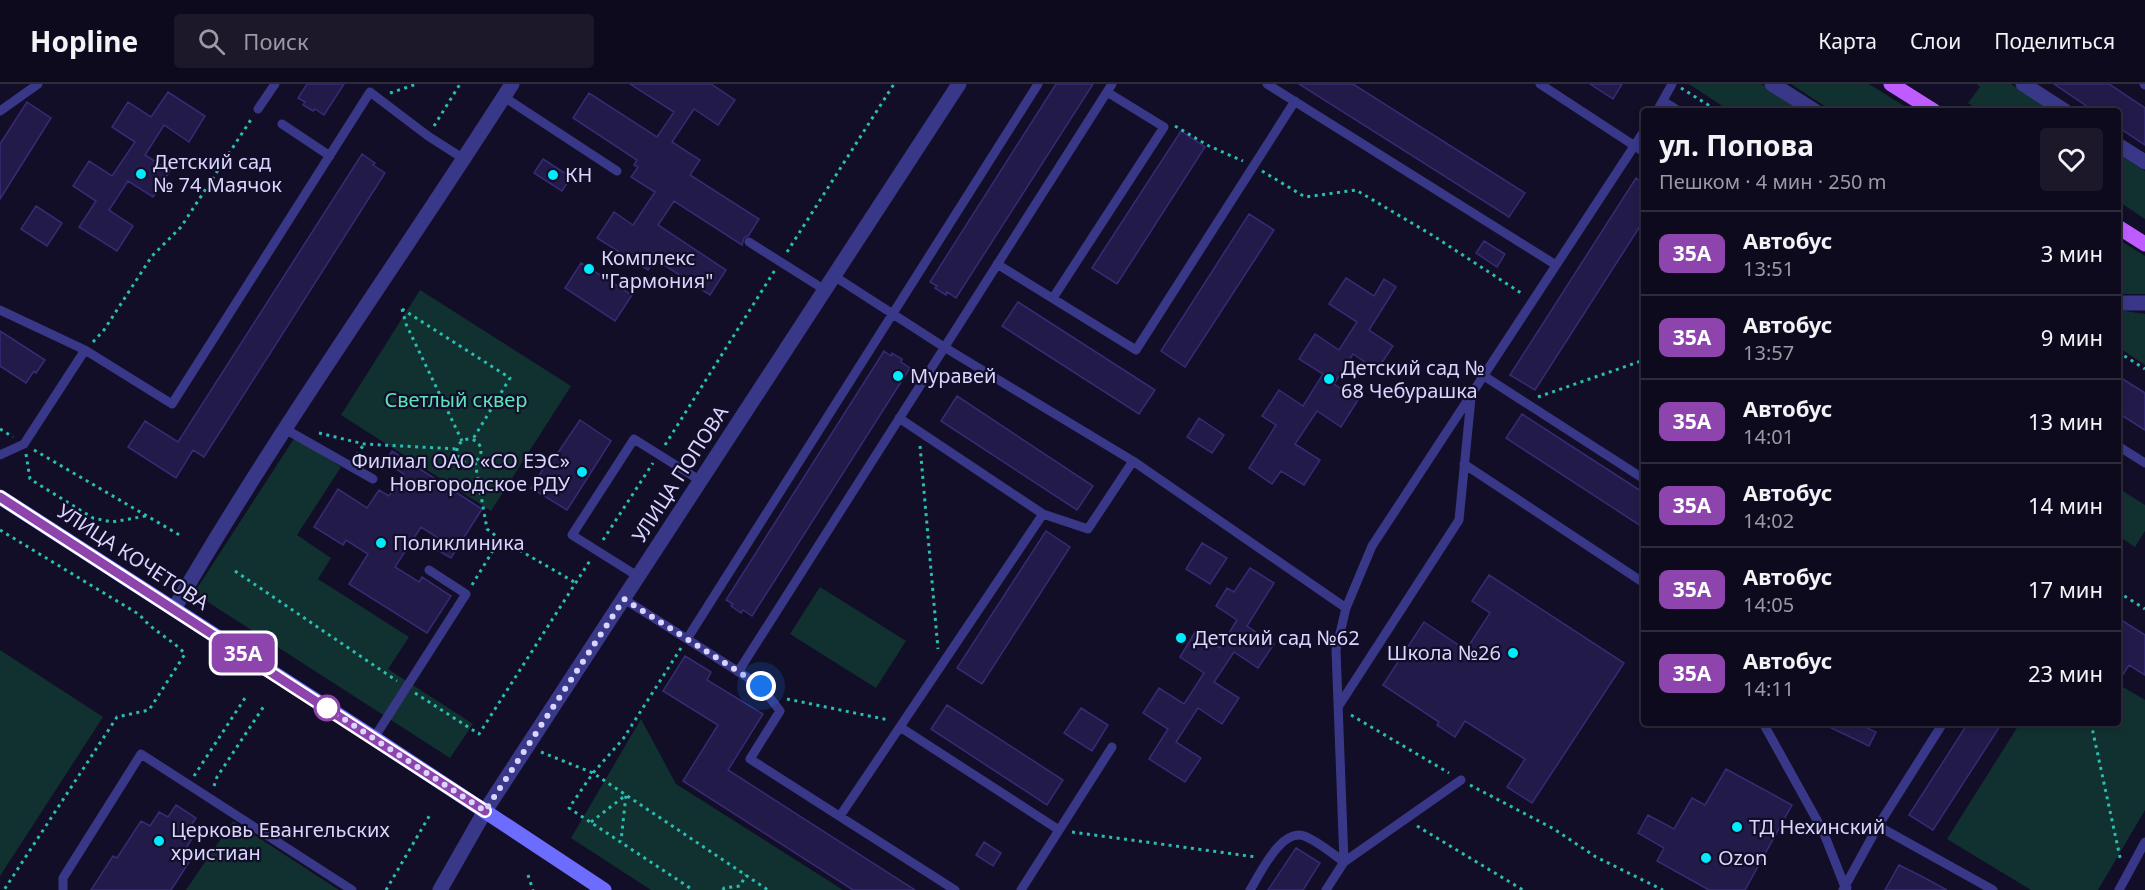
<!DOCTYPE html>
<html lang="ru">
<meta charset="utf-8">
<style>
body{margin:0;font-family:"Noto Sans",sans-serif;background:#1c182a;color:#f1f3f6;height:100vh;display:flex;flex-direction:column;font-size:22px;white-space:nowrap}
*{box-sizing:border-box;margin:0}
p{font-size:20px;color:#9b9aa4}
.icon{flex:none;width:33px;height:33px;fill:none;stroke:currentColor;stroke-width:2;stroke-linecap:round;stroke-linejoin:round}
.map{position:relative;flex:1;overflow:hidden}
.sheet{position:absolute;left:1641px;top:24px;width:480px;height:618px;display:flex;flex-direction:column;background:#0e0a1d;border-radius:6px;box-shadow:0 3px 9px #0003,0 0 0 2px #2e2b3b}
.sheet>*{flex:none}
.badge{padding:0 12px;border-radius:9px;font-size:21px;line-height:39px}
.you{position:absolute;width:30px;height:30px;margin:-15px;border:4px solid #fff;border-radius:50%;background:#1a73e8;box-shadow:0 0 0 9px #1a73e833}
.map>.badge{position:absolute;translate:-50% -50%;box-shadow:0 0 0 3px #fff}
.round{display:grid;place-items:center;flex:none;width:63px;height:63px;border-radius:6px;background:#1c182a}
.headline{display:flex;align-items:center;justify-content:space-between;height:102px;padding:0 18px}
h1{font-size:28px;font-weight:700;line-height:45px}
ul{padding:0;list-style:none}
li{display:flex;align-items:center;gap:18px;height:84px;padding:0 18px;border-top:2px solid #2e2b3b}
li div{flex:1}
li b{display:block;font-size:22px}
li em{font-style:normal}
li .badge{min-width:66px;font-weight:700;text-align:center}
header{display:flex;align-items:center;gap:36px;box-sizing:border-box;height:84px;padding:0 30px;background:#0e0a1d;border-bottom:2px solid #2e2b3b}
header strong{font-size:28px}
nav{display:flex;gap:33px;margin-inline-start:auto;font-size:21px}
.search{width:420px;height:54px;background:#1c182a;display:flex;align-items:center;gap:15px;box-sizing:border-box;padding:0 21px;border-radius:6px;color:#9b9aa4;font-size:22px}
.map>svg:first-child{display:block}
</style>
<header>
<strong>Hopline</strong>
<div class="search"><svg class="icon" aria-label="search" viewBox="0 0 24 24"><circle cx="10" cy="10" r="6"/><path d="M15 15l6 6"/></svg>Поиск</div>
<nav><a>Карта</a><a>Слои</a><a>Поделиться</a></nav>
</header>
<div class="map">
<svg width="2145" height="806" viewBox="0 0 2145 806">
<rect width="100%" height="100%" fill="#120e27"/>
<path fill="#113130" d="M 1689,0 L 1761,0 L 1802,27 L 1730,27 Z
M 1791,0 L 1869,0 L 1912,27 L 1832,27 Z
M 1977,0 L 2011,0 L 2052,27 L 1980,27 L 1968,19 L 1980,3 Z
M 2118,70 L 2145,87 L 2145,135 L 2118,117 Z
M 2118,155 L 2145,172 L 2145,210 L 2118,210 Z
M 420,206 L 571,302 L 491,427 L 341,331 Z
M 2118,226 L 2145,230 L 2145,281 L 2118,263 Z
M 295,353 L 341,383 L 297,451 L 331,474 L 318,495 L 409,553 L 388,585 L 473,640 L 450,674 L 194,509 Z
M 2118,404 L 2145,421 L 2145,447 L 2135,463 L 2118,452 Z
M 820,503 L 906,557 L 876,604 L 790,550 Z
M 0,566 L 103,633 L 0,792 Z
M 2118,600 L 2145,616 L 2145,726 L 2098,806 L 2031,806 L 1947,755 L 2020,639 L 2118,639 Z
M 641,635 L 676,700 L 843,806 L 651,806 L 571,754 Z
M 233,737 L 339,806 L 186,806 Z"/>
<path fill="#221a49" stroke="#382b76" stroke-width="1.5" d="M 307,0 L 344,0 L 324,31 L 315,25 L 313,27 L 303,21 L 305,18 L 298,14 Z
M 630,0 L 711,0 L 735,16 L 718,41 L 694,25 L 672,58 L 700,76 L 690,91 L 759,135 L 749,151 L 744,154 L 742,161 L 674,117 L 658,141 L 726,186 L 710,211 L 655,175 L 648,186 L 597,154 L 614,128 L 633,141 L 655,108 L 631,93 L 638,83 L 634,81 L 637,76 L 573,34 L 589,9 L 657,53 L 674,28 Z
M 1056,0 L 1093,0 L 956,214 L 947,208 L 946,211 L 935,204 L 937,202 L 930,198 Z
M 1299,0 L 1353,0 L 1525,109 L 1509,133 Z
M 1590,0 L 1622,0 L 1613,15 Z
M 2054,0 L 2109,0 L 2145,24 L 2145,61 L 2118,43 L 2118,27 L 2094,27 Z
M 168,8 L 205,32 L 189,58 L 164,41 L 145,71 L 170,87 L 153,113 L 128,97 L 109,126 L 133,142 L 117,167 L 79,143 L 96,117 L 73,102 L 89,77 L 112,92 L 135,58 L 112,43 L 128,18 L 151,33 Z
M 27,18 L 51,34 L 0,115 L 0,60 Z
M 1181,47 L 1205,63 L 1117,200 L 1092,184 Z
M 362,70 L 375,79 L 373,81 L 385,89 L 204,373 L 193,366 L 176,394 L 128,363 L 145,337 L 178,358 Z
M 543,75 L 571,93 L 562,107 L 534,89 Z
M 1636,94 L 1644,100 L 1644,136 L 1535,306 L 1510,291 Z
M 36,122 L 62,139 L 47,162 L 21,145 Z
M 1249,130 L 1274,146 L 1185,283 L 1161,267 Z
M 1484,157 L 1505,170 L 1497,183 L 1476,169 Z
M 581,179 L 632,211 L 615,237 L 565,204 Z
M 1346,194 L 1374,212 L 1384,195 L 1396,203 L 1369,246 L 1393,262 L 1377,286 L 1353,270 L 1334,300 L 1358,316 L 1341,343 L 1317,327 L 1295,360 L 1320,376 L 1304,401 L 1281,387 L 1272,400 L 1249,384 L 1276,341 L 1262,332 L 1279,306 L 1303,322 L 1323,290 L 1299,275 L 1315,250 L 1339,266 L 1357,238 L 1329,220 Z
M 1018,218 L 1155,306 L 1139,330 L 1002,242 Z
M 0,247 L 45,276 L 36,289 L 34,287 L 26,299 L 0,282 Z
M 884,267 L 891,272 L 892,269 L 902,275 L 901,278 L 910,284 L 752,532 L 743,526 L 741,529 L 731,522 L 733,520 L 726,516 Z
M 2118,292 L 2145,309 L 2145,346 L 2118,329 Z
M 957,312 L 1093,402 L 1077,426 L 941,337 Z
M 1522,330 L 1644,409 L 1644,444 L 1506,354 Z
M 1199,334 L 1224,351 L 1212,369 L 1187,353 Z
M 580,336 L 611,357 L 567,426 L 531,404 L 552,371 L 555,373 Z
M 392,367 L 482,425 L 451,474 L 437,466 L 443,457 L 421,443 L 395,483 L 419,498 L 422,493 L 451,512 L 427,549 L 349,500 L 368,470 L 346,456 L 343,461 L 314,443 L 338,405 L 367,424 L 379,406 L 389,412 L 404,390 L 385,378 Z
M 1046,447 L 1070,463 L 982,600 L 957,584 Z
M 1202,459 L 1227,474 L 1210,500 L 1186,485 Z
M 1250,484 L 1274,499 L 1247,542 L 1274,560 L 1258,584 L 1234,568 L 1214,598 L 1239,614 L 1222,640 L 1198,624 L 1176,658 L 1201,674 L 1185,698 L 1149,675 L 1168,645 L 1143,629 L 1159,604 L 1184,620 L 1204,589 L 1180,573 L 1195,548 L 1220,564 L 1237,536 L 1216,522 L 1227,504 L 1234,508 Z
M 1489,491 L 1624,579 L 1532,719 L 1507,703 L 1525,675 L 1465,637 L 1455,653 L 1437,641 L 1439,638 L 1383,601 L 1424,538 L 1466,566 L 1490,529 L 1472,517 Z
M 2118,534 L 2145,551 L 2145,591 L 2129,581 L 2118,598 Z
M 685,572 L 711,588 L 707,596 L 763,630 L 728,686 L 915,806 L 853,806 L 683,697 L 718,641 L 663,607 Z
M 947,621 L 1063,696 L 1047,721 L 931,645 Z
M 1081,624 L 1108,641 L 1092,667 L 1064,649 Z
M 1821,639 L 1857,639 L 1876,648 L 1869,662 Z
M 1968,639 L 2002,639 L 1933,746 L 1909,731 Z
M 1726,685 L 1792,721 L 1745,806 L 1709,806 L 1657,777 L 1664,764 L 1638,749 L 1648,731 L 1674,745 L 1692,714 L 1705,721 Z
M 176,721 L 196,734 L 188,746 L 195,750 L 186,764 L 195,769 L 171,806 L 91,806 L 113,772 L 117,774 L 141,737 L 150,742 L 159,728 L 168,733 Z
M 984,758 L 1001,769 L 993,782 L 976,771 Z
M 1296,764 L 1320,779 L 1303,806 L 1268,806 Z
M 1899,781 L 1921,792 L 1947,806 L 1885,806 Z"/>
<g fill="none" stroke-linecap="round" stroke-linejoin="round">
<path stroke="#2abdb1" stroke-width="3" stroke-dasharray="3 4.5" stroke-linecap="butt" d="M 1681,4 L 1718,27
M 390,9 L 417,0
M 434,42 L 460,0
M 1175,42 L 1209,62 L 1243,77
M 1262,87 L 1305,113 L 1356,106 L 1432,151 L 1524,211
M 787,168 L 894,0
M 402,225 L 510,294 L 473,355
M 402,225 L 406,240 L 462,357
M 93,258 L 104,246 L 152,172 L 181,143 L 252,34
M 2118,268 L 2145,285
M 1538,313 L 1644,276
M 0,345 L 13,353
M 319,349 L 364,360 L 457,365
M457 367a12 12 0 1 1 24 0a12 12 0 1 1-24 0Z
M 665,361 L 775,186
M 920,362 L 938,565
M 34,366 L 183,453
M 26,370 L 30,395 L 93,434 L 112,438 L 146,432
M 357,371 L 364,360
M 0,446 L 140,531 C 152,547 172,555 185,570 L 149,626 L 117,633 L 4,806
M 500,455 L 576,499
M 603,456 L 653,379
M 235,487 L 397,597
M 472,501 L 500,455 L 487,445 L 475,378
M 2118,508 L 2145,525
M 681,564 L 623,655 L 593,689 L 569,724 L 693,806
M 415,609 L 479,650 L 591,475
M 787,615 L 884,635 L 889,638
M 1351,631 L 1449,689
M 2091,639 L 2121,778
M 541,668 L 593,689 L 768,806
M 194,692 L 247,611
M 1470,701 L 1554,745 L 1596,773 L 1663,806
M 214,702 L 217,693 L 264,622
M 591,738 L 626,711 L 621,757
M 1417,742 L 1523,806
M 1072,748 L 1256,773
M 528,791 L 533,806
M 386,806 L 431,729
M 723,806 L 724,804 L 740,802 L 746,791"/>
<path stroke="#393888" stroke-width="9" d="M 1267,0 L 1556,181
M 1540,0 L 1644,68
M 2144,0 L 2145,1
M 504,13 L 617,87
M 1663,17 L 1679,27
M 258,25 L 275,0
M 0,27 L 38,0
M 1657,27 L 1672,0
M 282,40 L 330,72
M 749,158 L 825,206
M 997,180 L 1136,266 L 1295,17
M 834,192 L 944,263 L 1133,377 L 1346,524
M 1053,214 L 1164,43 L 1107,8
M 0,226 L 85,266 L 24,360 L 0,371
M 85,266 L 172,320 L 370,8 L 428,52 L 464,75
M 1484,292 L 1644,395
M 285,345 L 373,395
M 2118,362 L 2145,379
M 1464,380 L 1644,499
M 1043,430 L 1088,445 L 1133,377
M 639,493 L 572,451 L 634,355 L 701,397
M 624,515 L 761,602 L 780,627 L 750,675 L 955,806
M 687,555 L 1038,0
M 738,588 L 1112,0
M 1338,623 L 1459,436 L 1471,314
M 1763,639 L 1823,747 L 1845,803 L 1847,804
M 900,643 L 1059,746
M 374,654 L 466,510 L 429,486
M 840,732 L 1043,430 L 899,334
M 1878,742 L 1993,806
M 1344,778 L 1336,566 L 1346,524 L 1372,462 L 1644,47
M 63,806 L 63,794 L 141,670 L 352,806
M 1021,806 L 1112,663
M 1250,806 C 1260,790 1281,744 1304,752 C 1316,756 1333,770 1344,778
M 1326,806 L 1344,778 L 1461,696
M 1843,806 L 1878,742 L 1943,639
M 2119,806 L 2145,758"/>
<path stroke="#393888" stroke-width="15" d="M 1772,0 L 1815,27
M 2023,0 L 2065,27
M 2118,61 L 2145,78
M 2118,219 L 2145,219
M 440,806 L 485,727"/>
<path stroke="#393888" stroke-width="15" d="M 174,525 C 278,345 400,176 512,0
M 485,727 L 959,0"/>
<path stroke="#6c6cff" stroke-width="15" d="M 0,413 L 374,654 L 604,806"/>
<path stroke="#be5cff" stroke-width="15" d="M 1891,0 L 1934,27
M 2118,143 L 2145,160"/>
</g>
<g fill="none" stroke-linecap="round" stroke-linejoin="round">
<defs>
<path id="line" d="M 0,413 L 485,727"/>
</defs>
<use href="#line" stroke="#fff" stroke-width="14"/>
<use href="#line" stroke="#8e44ad" stroke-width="9"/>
<path stroke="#d9d5ff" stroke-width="6" stroke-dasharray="0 10.8" d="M 327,624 L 485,727 L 624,515 L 761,602"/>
</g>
<g fill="#01ebff" stroke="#120e27" stroke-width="2">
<circle cx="141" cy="90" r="6"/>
<circle cx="553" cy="91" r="6"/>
<circle cx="589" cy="185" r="6"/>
<circle cx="898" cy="292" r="6"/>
<circle cx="1329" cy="295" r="6"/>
<circle cx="582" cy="388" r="6"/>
<circle cx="381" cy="459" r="6"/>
<circle cx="1181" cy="554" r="6"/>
<circle cx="1513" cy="569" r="6"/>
<circle cx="1737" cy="743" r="6"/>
<circle cx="159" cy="757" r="6"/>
<circle cx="1706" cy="774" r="6"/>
</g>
<circle fill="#fff" stroke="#8e44ad" stroke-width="3" cx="327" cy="624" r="12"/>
<g text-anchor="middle" stroke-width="4.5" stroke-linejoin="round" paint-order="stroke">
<g font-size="20" fill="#d9d5ff" stroke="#120e27" text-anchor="start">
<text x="153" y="85">Детский сад<tspan x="153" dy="23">№ 74 Маячок</tspan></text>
<text x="565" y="98">КН</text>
<text x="601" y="181">Комплекс<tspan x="601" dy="23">"Гармония"</tspan></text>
<text x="1341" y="291">Детский сад №<tspan x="1341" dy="23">68 Чебурашка</tspan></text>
<text x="910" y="299">Муравей</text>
<text x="570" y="384" text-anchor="end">Филиал ОАО «СО ЕЭС»<tspan x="570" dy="23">Новгородское РДУ</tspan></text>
<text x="393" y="466">Поликлиника</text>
<text x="1193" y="561">Детский сад №62</text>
<text x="1501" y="576" text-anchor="end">Школа №26</text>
<text x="1749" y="750">ТД Нехинский</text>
<text x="171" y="753">Церковь Евангельских<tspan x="171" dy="23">христиан</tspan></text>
<text x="1718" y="781">Ozon</text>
</g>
<g font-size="20" fill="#5be5bf" stroke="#120e27">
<text x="456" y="323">Светлый сквер</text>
</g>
<g font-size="20" fill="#d9d5ff" stroke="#120e27">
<text transform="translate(680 390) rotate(-57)" y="7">УЛИЦА ПОПОВА</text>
<text transform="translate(133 473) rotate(33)" y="7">УЛИЦА КОЧЕТОВА</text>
</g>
</g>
</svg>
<div class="you" style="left:761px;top:602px"></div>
<b class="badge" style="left:243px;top:569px;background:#8e44ad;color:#fff">35А</b>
<section class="sheet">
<div class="headline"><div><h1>ул. Попова</h1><p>Пешком · 4 мин · 250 m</p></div><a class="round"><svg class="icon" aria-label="heart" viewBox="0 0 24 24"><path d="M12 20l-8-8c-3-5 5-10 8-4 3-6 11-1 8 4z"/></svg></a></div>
<ul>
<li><span class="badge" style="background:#8e44ad;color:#fff">35А</span><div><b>Автобус</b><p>13:51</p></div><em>3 мин</em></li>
<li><span class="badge" style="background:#8e44ad;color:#fff">35А</span><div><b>Автобус</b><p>13:57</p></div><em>9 мин</em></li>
<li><span class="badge" style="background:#8e44ad;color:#fff">35А</span><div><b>Автобус</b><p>14:01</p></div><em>13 мин</em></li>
<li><span class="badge" style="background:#8e44ad;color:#fff">35А</span><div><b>Автобус</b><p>14:02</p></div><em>14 мин</em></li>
<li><span class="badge" style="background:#8e44ad;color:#fff">35А</span><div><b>Автобус</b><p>14:05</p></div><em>17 мин</em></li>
<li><span class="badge" style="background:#8e44ad;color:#fff">35А</span><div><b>Автобус</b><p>14:11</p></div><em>23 мин</em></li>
</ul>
</section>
</div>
